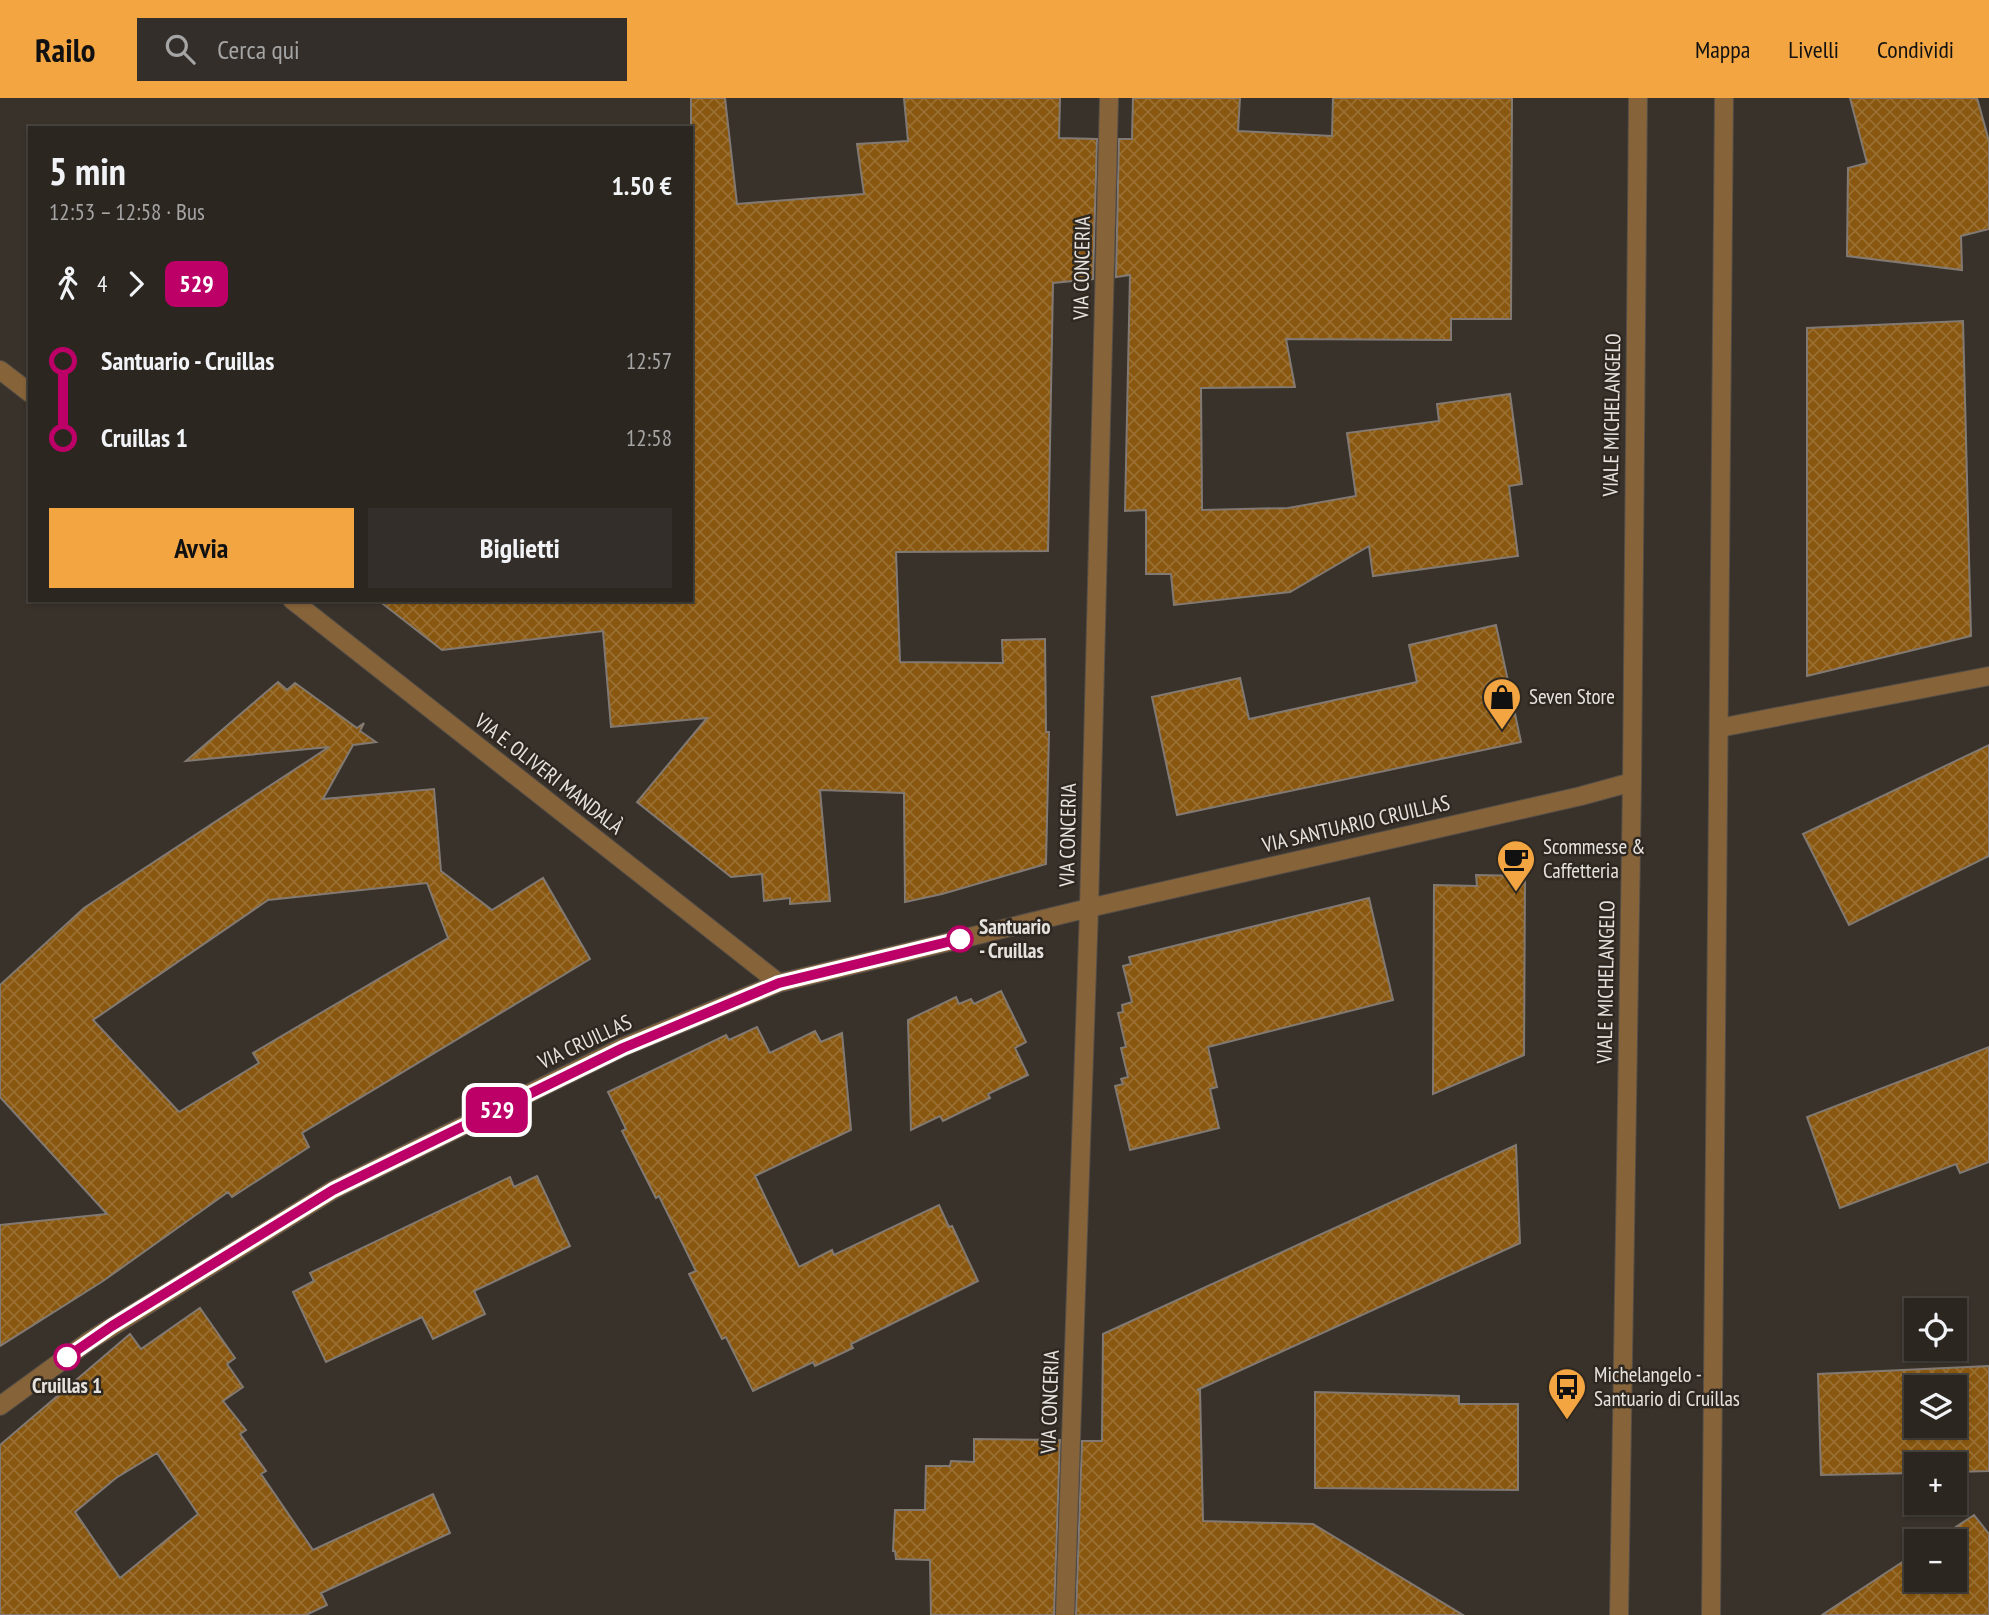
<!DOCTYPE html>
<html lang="it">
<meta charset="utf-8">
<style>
body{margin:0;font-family:"PT Sans Narrow",sans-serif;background:#332e29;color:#f1f3f6;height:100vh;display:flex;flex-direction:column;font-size:26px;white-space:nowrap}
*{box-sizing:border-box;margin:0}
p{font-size:23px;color:#a6a5a5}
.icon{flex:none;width:38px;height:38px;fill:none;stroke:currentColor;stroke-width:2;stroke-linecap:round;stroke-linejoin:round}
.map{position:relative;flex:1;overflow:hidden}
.details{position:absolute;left:28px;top:28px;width:665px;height:476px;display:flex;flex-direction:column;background:#2b2620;border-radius:0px;box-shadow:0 2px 5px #0004,0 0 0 2px #47433e}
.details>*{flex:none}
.badge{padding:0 14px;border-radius:10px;font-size:24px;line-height:46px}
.buttons{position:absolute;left:1904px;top:1200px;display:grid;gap:14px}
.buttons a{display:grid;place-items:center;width:63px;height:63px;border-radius:0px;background:#2b2620;box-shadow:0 2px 5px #0004,0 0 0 2px #47433e;font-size:35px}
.map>.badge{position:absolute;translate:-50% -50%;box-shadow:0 0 0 4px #fff}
.legs{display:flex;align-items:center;gap:10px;height:77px;padding:0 21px;font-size:23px}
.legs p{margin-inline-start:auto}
.summary{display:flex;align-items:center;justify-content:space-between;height:119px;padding:0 21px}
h1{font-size:38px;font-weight:700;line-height:52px}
.primary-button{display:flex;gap:14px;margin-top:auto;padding:14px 21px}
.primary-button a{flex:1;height:80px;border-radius:0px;background:#f2a541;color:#111;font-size:28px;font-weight:700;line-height:80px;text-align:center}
.primary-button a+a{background:#332e29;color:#f1f3f6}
ul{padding:0 21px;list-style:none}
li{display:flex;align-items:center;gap:24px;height:77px;font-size:26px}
li i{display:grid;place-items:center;width:10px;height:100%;margin:0 9px;background:currentColor}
li i::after{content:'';width:18px;height:18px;margin:-9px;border:5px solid;border-radius:50%;background:#2b2620}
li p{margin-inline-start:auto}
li:first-child i{background:linear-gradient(#0000 50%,currentColor 0)}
li:last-child i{background:linear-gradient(currentColor 50%,#0000 0)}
header{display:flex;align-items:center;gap:42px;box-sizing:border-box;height:98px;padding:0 35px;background:#f2a541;color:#111}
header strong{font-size:33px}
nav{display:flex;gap:38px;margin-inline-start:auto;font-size:24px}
.search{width:490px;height:63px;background:#332e29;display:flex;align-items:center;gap:18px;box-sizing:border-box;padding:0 24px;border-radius:0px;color:#a6a5a5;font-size:26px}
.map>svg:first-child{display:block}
</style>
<header>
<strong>Railo</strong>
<div class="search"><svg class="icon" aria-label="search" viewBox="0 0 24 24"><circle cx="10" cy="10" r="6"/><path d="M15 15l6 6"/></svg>Cerca qui</div>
<nav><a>Mappa</a><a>Livelli</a><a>Condividi</a></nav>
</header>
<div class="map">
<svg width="1989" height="1517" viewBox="0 0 1989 1517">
<defs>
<pattern id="building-cross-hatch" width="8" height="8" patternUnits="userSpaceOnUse" patternTransform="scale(1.75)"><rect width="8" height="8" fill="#89570f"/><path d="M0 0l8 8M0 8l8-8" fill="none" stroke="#9a6f32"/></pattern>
</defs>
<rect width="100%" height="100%" fill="#39322b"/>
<path fill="url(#building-cross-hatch)" stroke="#827a72" stroke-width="2" fill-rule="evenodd" d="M 691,0 L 725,0 L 737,106 L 864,96 L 857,46 L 908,43 L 904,0 L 1060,0 L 1059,40 L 1097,41 L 1093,181 L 1053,185 L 1048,453 L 896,454 L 900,564 L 1003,565 L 1002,542 L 1045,541 L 1046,634 L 1049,634 L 1046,766 L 942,796 L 905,804 L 904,695 L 820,692 L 830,803 L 790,806 L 790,800 L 764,803 L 762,776 L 731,779 L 637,704 L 707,620 L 611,629 L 603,533 L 442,552 L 378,502 L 691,502 Z
M 1133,0 L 1240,0 L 1238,33 L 1332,38 L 1333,0 L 1512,0 L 1511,221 L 1451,221 L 1451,242 L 1286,241 L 1295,289 L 1201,290 L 1202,412 L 1288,410 L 1356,398 L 1347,335 L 1439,323 L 1437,306 L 1510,296 L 1522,386 L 1509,388 L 1518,458 L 1373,478 L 1369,448 L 1290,494 L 1174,507 L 1171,476 L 1146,476 L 1146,412 L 1125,413 L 1130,177 L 1116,179 L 1119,41 L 1132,41 Z
M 1850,0 L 1977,0 L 1989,43 L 1989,131 L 1961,138 L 1962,172 L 1847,158 L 1848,70 L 1867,65 Z
M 1963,223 L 1971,538 L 1807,578 L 1807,230 Z
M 1496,527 L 1521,644 L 1177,717 L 1152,599 L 1240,580 L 1249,621 L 1417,584 L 1409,547 Z
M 278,584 L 287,592 L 295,585 L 357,630 L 364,625 L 360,633 L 376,644 L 353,647 L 323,701 L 434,691 L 441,773 L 492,812 L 543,780 L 590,861 L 302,1035 L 309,1049 L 232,1099 L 228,1094 L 103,1183 L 0,1248 L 0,1127 L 107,1116 L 0,999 L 0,887 L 84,810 L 329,649 L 186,663 ZM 427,785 L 448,840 L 253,955 L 259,965 L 179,1014 L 93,922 L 268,802 Z
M 1989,647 L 1989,758 L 1849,827 L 1803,736 Z
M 1476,777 L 1525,778 L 1524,957 L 1433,996 L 1434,787 L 1477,788 Z
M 1369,800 L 1393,902 L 1208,949 L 1217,989 L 1210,991 L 1219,1030 L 1130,1052 L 1115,988 L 1123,986 L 1121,981 L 1128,979 L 1121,950 L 1126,949 L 1118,915 L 1123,914 L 1122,907 L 1132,904 L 1123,868 L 1131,866 L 1129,859 Z
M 1001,893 L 1026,944 L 1015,950 L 1028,977 L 988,996 L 990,1000 L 943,1023 L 940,1018 L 911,1032 L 908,922 L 956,899 L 959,906 L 971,901 L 974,906 Z
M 757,929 L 770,955 L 815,933 L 821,944 L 842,935 L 851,1032 L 755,1078 L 799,1169 L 832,1152 L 834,1157 L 939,1107 L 949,1129 L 952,1128 L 978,1183 L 851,1246 L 853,1250 L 815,1268 L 813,1264 L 753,1293 L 726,1239 L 722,1241 L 689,1176 L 696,1173 L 659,1098 L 656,1100 L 622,1033 L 626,1031 L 608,994 L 726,937 L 729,942 Z
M 1989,949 L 1989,1064 L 1960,1075 L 1956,1066 L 1840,1110 L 1807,1019 Z
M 1516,1047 L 1520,1145 L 1197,1292 L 1200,1292 L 1203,1423 L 1313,1426 L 1463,1517 L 1076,1517 L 1082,1343 L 1102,1343 L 1103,1236 Z
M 537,1078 L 570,1148 L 474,1193 L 485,1216 L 433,1241 L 422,1219 L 326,1264 L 293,1194 L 314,1183 L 310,1175 L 510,1079 L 514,1089 Z
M 200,1210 L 235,1260 L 227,1266 L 243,1289 L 223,1303 L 246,1332 L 240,1336 L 266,1373 L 261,1376 L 313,1452 L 433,1396 L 450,1435 L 321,1495 L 327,1507 L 306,1517 L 0,1517 L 0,1347 L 130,1236 L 141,1251 ZM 157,1355 L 198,1416 L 120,1480 L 75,1414 L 116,1380 Z
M 1989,1268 L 1989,1373 L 1955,1374 L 1955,1367 L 1916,1367 L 1916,1375 L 1821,1377 L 1818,1276 ZM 1916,1290 L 1955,1290 L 1955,1328 L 1916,1328 Z
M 1315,1294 L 1459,1298 L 1459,1306 L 1518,1306 L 1518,1392 L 1315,1390 Z
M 974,1341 L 1060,1342 L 1054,1517 L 931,1517 L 930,1462 L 896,1461 L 895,1453 L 893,1453 L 895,1412 L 925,1412 L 926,1368 L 950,1368 L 951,1363 L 974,1364 Z
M 1974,1417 L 1989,1436 L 1989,1517 L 1822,1517 L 1916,1455 L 1916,1482 L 1955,1482 L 1955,1444 L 1933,1444 Z"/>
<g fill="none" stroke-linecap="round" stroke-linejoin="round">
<defs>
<path id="minor" d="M 0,272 L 30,295
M 292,502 L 779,885
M 1719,630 L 1989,578
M 0,1308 L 89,1243 L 333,1092 L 623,949 L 779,885 L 1089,810 L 1581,698 L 1632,684
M 1065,1517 L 1089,810 L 1109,0
M 1619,1517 L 1632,684 L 1638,0
M 1711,1517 L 1724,0"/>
</defs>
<use href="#minor" stroke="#554e48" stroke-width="20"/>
<use href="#minor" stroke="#866339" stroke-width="18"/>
</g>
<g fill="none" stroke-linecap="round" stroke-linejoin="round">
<defs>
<path id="line-1" d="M 67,1259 L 112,1228 L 333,1092 L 623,950 L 779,885 L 960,841"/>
</defs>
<use href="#line-1" stroke="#fff" stroke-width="16"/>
<use href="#line-1" stroke="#bc0067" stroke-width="10"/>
</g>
<defs>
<symbol id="shop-pin" viewBox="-11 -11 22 30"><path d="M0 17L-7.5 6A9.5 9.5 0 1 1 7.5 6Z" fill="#f2a541" stroke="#2f2821"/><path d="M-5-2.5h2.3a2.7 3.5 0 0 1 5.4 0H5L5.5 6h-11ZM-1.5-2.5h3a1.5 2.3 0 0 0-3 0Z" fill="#111"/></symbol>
<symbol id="cafe-pin" viewBox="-11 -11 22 30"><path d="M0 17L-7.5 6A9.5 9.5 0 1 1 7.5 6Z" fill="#f2a541" stroke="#2f2821"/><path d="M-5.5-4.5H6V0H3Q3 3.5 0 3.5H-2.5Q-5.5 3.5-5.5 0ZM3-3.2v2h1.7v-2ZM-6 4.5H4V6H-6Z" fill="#111"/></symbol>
<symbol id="bus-pin" viewBox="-11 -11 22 30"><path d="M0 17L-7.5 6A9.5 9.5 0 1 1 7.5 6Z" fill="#f2a541" stroke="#2f2821"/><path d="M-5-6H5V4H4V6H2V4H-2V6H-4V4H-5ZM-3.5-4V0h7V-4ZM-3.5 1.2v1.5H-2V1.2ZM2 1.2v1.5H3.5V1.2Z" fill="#111"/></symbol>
</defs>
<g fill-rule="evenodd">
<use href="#shop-pin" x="1480" y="577" width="44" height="60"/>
<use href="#cafe-pin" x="1494" y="739" width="44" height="60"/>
<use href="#bus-pin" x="1545" y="1267" width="44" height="60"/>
</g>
<g fill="#fff" stroke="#bc0067" stroke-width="3.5">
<circle cx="960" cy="841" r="12"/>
<circle cx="67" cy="1259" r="12"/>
</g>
<g text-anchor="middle" stroke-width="5" stroke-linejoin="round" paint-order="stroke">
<g font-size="21" fill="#e6e2de" stroke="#2f2821">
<text transform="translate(1082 170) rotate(-89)" y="7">VIA CONCERIA</text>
<text transform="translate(1612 317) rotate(-89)" y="7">VIALE MICHELANGELO</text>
<text transform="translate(549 676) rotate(38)" y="7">VIA E. OLIVERI MANDALÀ</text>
<text transform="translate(1356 726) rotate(-13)" y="7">VIA SANTUARIO CRUILLAS</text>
<text transform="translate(1068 737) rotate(-89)" y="7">VIA CONCERIA</text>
<text transform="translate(1606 884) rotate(-89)" y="7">VIALE MICHELANGELO</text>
<text transform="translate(585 944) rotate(-25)" y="7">VIA CRUILLAS</text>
<text transform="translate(1050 1304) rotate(-88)" y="7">VIA CONCERIA</text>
</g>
<g font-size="21" fill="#e6e2de" stroke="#2f2821" text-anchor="start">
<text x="1529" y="606">Seven Store</text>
<text x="1543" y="756">Scommesse &amp;<tspan x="1543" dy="24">Caffetteria</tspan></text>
<text x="1594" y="1284">Michelangelo -<tspan x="1594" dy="24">Santuario di Cruillas</tspan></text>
</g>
<g font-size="21" font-weight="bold" fill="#e6e2de" stroke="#2f2821" text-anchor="start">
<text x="979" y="836">Santuario<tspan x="979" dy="24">- Cruillas</tspan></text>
<text x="67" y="1295" text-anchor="middle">Cruillas 1</text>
</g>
</g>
</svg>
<div class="buttons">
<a><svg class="icon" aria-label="locate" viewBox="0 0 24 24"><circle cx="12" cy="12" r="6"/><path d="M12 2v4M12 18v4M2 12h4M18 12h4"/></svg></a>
<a><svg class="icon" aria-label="layers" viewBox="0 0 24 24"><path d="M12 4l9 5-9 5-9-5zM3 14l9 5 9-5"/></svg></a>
<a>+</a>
<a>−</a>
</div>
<b class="badge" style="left:497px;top:1012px;background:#bc0067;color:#fff">529</b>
<section class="details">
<div class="summary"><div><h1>5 min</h1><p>12:53 – 12:58 · Bus</p></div><b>1.50 €</b></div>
<div class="legs"><svg class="icon" aria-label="walk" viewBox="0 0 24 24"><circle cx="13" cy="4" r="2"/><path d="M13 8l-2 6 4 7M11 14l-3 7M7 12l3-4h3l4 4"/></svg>4<svg class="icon" aria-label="forward" viewBox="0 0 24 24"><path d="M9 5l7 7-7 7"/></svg><b class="badge" style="background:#bc0067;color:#fff">529</b></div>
<ul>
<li><i style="color:#bc0067"></i><b>Santuario - Cruillas</b><p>12:57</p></li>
<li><i style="color:#bc0067"></i><b>Cruillas 1</b><p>12:58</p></li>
</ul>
<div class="primary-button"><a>Avvia</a><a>Biglietti</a></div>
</section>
</div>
